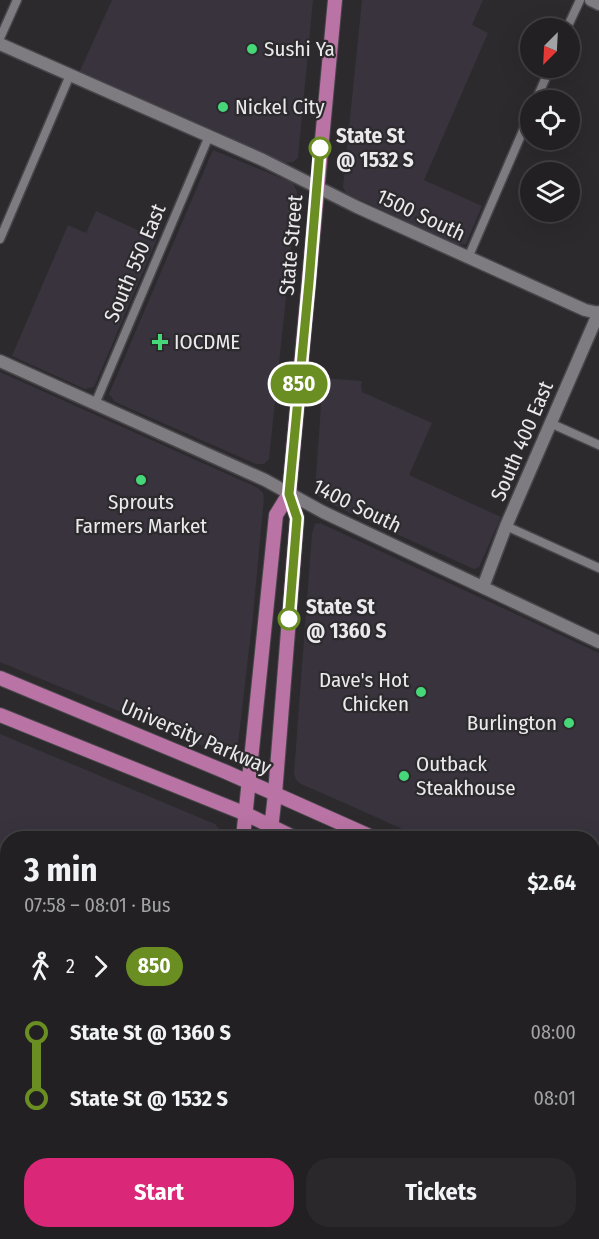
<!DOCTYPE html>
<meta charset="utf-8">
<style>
body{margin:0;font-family:"Fira Sans Condensed",sans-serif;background:#2a282a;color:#f1f3f6;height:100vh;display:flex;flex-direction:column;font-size:22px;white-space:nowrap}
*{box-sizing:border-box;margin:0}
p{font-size:20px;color:#a2a3a5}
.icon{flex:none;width:33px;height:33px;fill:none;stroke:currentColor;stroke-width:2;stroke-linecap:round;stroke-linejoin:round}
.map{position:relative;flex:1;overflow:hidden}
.side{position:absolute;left:0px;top:831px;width:600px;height:408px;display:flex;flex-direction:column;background:#222022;border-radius:24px 24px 0 0;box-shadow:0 6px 24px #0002,0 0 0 2px #3f3e40}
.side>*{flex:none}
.badge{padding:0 12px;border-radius:20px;font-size:21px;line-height:39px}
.needle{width:39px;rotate:204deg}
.fabs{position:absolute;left:520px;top:18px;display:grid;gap:12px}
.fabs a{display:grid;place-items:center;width:60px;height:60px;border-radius:50%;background:#222022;box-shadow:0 6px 24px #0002,0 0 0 2px #3f3e40;font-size:30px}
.map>.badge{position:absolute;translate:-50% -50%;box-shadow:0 0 0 3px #fff}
.legs{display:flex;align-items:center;gap:9px;height:66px;padding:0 24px;font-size:20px}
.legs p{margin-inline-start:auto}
.headline{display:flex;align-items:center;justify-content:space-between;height:102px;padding:0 24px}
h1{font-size:33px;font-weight:700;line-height:45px}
.primary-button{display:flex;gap:12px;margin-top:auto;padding:12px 24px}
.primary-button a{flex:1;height:69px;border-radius:24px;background:#db2777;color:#fff;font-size:24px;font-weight:700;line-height:69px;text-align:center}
.primary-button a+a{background:#2a282a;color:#f1f3f6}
ul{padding:0 24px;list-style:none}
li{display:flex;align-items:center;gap:21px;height:66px;font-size:22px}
li i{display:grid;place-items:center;width:9px;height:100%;margin:0 8px;background:currentColor}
li i::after{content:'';width:15px;height:15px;margin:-8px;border:4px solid;border-radius:50%;background:#222022}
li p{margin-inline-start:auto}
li:first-child i{background:linear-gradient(#0000 50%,currentColor 0)}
li:last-child i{background:linear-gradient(currentColor 50%,#0000 0)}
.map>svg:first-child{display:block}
</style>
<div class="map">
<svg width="599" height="1239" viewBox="0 0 599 1239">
<rect width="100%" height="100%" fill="#2d2a2e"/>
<path fill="#38333d" d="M 112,0 L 313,0 L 298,158 L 293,162 L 284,163 L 79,73 Z
M 362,0 L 483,0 L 472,25 L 488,33 L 424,180 L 482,206 L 466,244 L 457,245 L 346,193 L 343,187 Z
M 213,150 L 293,183 L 297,192 L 269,459 L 264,464 L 256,464 L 115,402 L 109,394 Z
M 96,211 L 157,239 L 94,387 L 85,389 L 12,356 L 68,225 L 86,233 Z
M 0,372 L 258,488 L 263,493 L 264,498 L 253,615 L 238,744 L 232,752 L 228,753 L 218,752 L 0,662 Z
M 323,378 L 362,381 L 361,386 L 362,392 L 432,423 L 409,475 L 501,517 L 479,567 L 474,569 L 339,508 L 317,495 L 315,490 Z
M 320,523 L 599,653 L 599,921 L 593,918 L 592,838 L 422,838 L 358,809 L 301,784 L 296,780 L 294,773 L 312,533 L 315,524 Z
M 0,734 L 215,824 L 221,831 L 228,829 L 227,838 L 8,838 L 8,1232 L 195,1232 L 195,1239 L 0,1239 Z
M 593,995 L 599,998 L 599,1239 L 582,1232 L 592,1232 Z
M 247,1232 L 494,1232 L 491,1239 L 245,1239 Z"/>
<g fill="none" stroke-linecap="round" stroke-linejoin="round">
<defs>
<path id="street" d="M 567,28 L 580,0
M 0,38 L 17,0
M 536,100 L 550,68
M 0,239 L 70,75
M 468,258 L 531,112
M 95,404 L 209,136
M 550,423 L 599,445
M 506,526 L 599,568"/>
<path id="secondary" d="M 591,0 L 599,4
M 0,44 L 263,160 L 357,207 L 585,310 L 598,313
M 0,361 L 265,480 L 323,512 L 599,642
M 483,587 L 506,526 L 599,312
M 0,1216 L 8,1220
M 35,1232 L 52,1239
M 536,1232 L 551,1239"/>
<path id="primary" d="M 0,678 L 226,772 L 374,838
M 0,715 L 246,814 L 295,838
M 243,838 L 276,515 L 289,494
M 270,838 L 275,794 L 297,518 L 289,494 L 335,0
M 592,938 L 599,941
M 592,977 L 599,980
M 219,1239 L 220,1232"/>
</defs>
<use href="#street" stroke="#48464a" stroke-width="11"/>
<use href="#secondary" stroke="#48464a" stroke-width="15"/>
<use href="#primary" stroke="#48464a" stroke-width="16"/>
<use href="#street" stroke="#7e7c81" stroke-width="8"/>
<use href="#secondary" stroke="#7e7c81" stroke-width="12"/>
<use href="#primary" stroke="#b973a4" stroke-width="14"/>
</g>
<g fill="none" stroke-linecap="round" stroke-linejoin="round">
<defs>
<path id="line-1" d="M 289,619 L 297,518 L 289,494 L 309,282 L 320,148"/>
</defs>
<use href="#line-1" stroke="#fff" stroke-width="14"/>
<use href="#line-1" stroke="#6b8e23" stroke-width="9"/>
</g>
<g fill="#46d779" stroke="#2d2a2e" stroke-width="2">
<circle cx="252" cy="49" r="6"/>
<circle cx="223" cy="107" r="6"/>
<path d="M157 333h6v6h6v6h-6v6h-6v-6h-6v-6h6z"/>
<circle cx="141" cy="480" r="6"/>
<circle cx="421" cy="692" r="6"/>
<circle cx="569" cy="723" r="6"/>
<circle cx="404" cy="776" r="6"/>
</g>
<g fill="#fff" stroke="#6b8e23" stroke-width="3">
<circle cx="320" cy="148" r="10"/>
<circle cx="289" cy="619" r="10"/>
</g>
<g text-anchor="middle" stroke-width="4.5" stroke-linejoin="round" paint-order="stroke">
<g font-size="21" fill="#eae9eb" stroke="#2d2a2e" text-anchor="start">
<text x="264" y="56">Sushi Ya</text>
<text x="235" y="114">Nickel City</text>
<text x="174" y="349">IOCDME</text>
<text x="141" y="509" text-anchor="middle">Sprouts<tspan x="141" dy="24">Farmers Market</tspan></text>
<text x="409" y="687" text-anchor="end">Dave's Hot<tspan x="409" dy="24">Chicken</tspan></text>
<text x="557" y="730" text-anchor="end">Burlington</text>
<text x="416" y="771">Outback<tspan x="416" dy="24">Steakhouse</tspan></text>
</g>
<g font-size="21" font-weight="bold" fill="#eae9eb" stroke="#2d2a2e" text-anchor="start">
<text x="336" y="143">State St<tspan x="336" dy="24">@ 1532 S</tspan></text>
<text x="306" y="614">State St<tspan x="306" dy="24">@ 1360 S</tspan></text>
</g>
<g font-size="21" fill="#eae9eb" stroke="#2d2a2e">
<text transform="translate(421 215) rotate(25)" y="7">1500 South</text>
<text transform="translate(291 245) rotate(-85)" y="7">State Street</text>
<text transform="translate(135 263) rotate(-67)" y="7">South 550 East</text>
<text transform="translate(522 441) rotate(-67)" y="7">South 400 East</text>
<text transform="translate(357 506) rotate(26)" y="7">1400 South</text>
<text transform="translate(196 737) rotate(23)" y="7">University Parkway</text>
</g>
</g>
</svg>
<div class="fabs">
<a><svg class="needle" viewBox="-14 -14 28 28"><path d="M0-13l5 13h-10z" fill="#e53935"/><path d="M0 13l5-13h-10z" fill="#a2a3a5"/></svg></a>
<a><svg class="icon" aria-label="locate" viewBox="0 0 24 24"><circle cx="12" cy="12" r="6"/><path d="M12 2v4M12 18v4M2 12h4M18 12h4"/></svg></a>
<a><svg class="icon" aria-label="layers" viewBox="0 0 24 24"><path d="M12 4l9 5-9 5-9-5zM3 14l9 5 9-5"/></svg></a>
</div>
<b class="badge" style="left:299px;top:384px;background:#6b8e23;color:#fff">850</b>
<section class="side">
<div class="headline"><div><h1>3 min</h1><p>07:58 – 08:01 · Bus</p></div><b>$2.64</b></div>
<div class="legs"><svg class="icon" aria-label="walk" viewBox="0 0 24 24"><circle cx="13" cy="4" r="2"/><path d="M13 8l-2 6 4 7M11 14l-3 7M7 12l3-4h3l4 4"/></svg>2<svg class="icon" aria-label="forward" viewBox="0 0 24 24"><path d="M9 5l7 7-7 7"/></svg><b class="badge" style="background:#6b8e23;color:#fff">850</b></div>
<ul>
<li><i style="color:#6b8e23"></i><b>State St @ 1360 S</b><p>08:00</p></li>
<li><i style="color:#6b8e23"></i><b>State St @ 1532 S</b><p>08:01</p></li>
</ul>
<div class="primary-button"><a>Start</a><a>Tickets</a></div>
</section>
</div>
